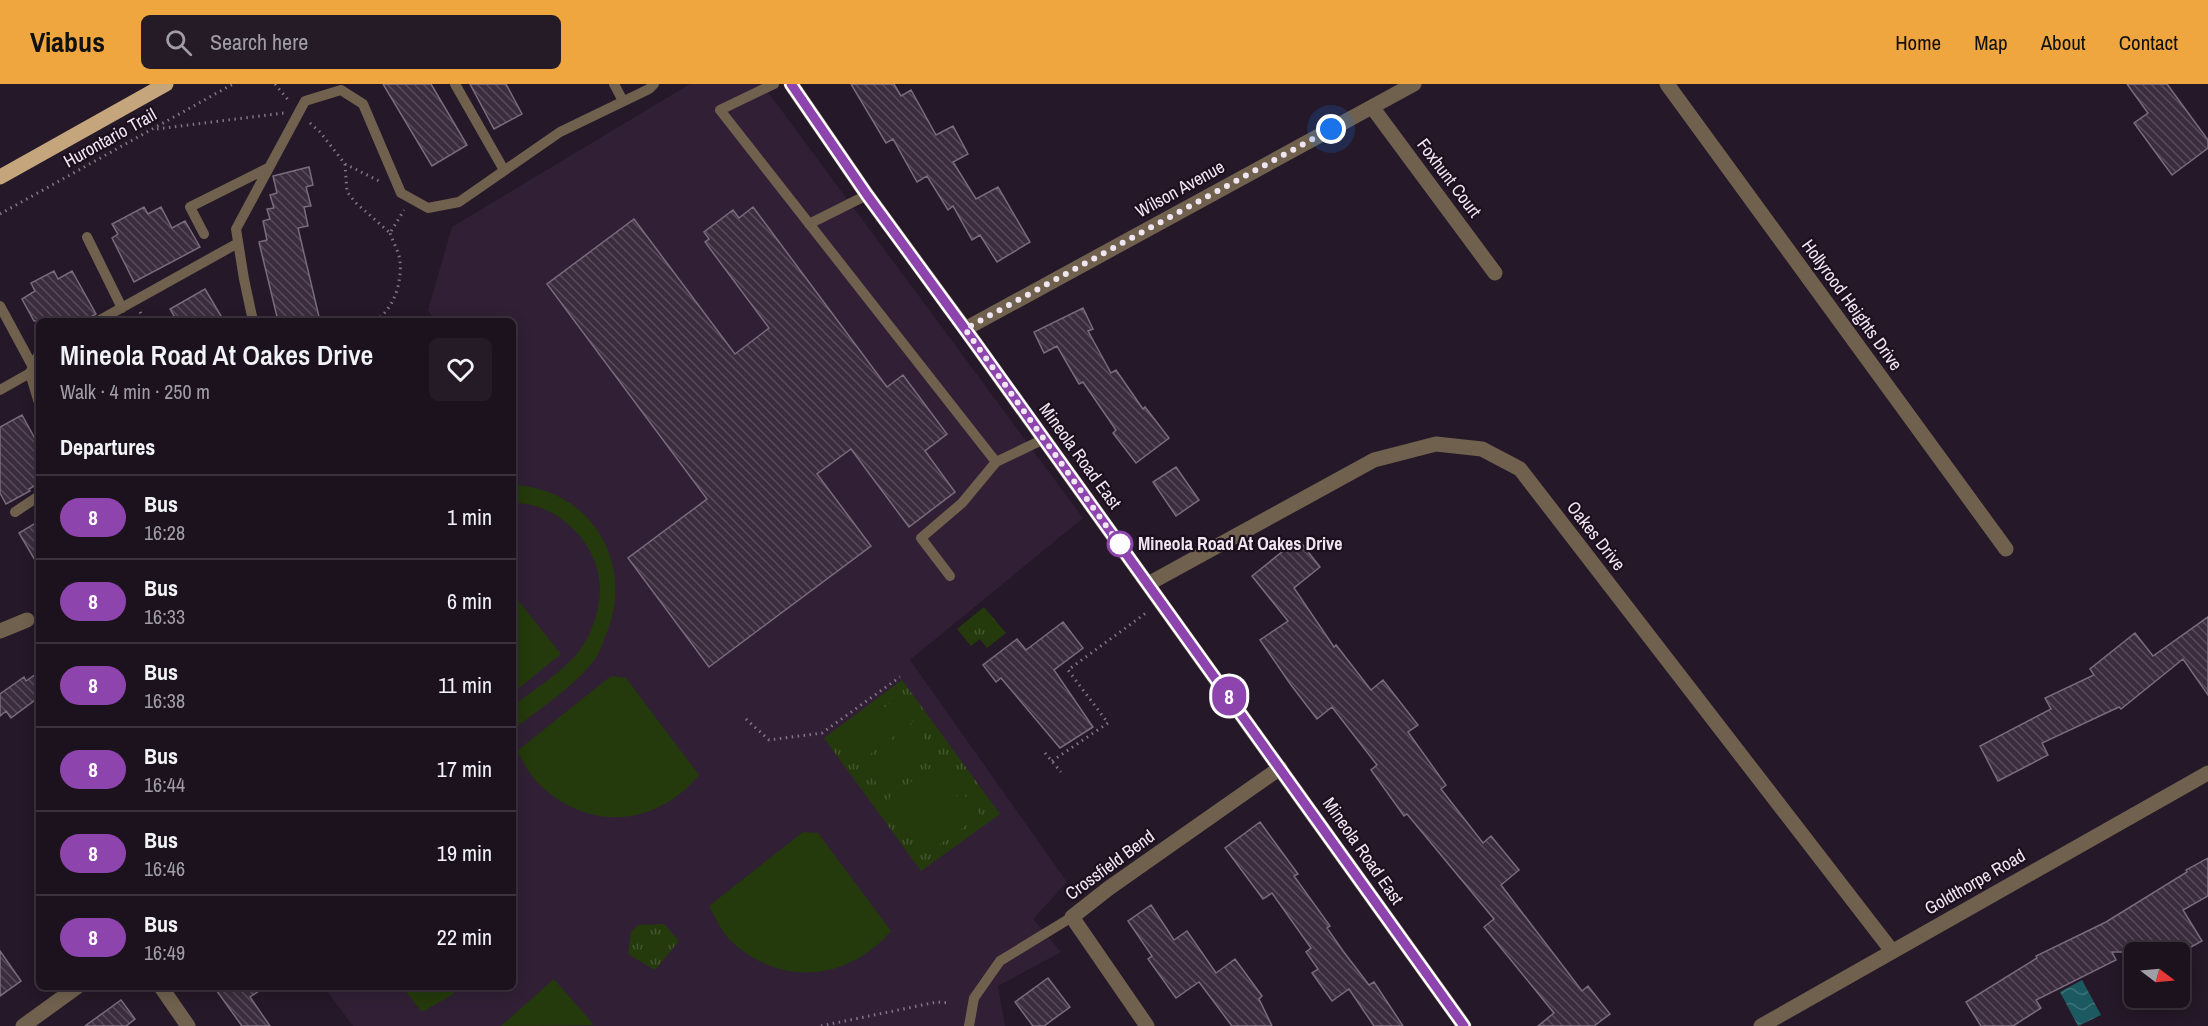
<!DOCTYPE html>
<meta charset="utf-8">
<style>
body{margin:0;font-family:"Archivo Narrow",sans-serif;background:#251b27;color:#f1f3f6;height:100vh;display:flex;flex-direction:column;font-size:22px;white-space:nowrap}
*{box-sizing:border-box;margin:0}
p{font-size:20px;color:#a09ea4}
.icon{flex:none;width:33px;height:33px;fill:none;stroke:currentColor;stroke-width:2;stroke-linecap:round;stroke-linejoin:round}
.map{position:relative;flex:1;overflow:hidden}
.sheet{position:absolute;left:36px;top:234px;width:480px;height:672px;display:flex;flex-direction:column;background:#1c121e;border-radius:9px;box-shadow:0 3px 15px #0003,0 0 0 2px #3a323c}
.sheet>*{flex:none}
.badge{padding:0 12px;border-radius:20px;font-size:21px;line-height:39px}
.needle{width:39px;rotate:106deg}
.tools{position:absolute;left:2124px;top:858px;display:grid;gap:12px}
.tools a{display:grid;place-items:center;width:66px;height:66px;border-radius:9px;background:#1c121e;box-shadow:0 3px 15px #0003,0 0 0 2px #3a323c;font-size:30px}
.you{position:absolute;width:30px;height:30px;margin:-15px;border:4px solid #fff;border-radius:50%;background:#1a73e8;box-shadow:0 0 0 9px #1a73e833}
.map>.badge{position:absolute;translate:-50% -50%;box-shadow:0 0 0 3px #fff}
h2{padding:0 24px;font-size:22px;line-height:54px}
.round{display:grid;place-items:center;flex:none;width:63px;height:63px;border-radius:9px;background:#251b27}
.summary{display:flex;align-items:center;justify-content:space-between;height:102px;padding:0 24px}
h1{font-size:28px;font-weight:600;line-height:45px}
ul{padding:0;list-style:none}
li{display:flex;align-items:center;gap:18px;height:84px;padding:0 24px;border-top:2px solid #3a323c}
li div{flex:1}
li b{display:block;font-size:22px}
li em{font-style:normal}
li .badge{min-width:66px;font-weight:700;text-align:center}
header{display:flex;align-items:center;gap:36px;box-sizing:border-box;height:84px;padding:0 30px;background:#f0a63e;color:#111}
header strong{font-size:28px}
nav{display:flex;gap:33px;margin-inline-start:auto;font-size:21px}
.search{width:420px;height:54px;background:#251b27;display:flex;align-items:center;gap:15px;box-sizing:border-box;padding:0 21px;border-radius:9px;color:#a09ea4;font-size:22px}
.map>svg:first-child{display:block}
</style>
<header>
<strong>Viabus</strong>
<div class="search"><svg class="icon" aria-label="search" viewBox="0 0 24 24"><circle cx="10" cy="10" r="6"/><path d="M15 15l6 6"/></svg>Search here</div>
<nav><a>Home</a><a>Map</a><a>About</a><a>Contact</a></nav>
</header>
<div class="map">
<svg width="2208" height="942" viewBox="0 0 2208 942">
<defs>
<pattern id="grass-tufts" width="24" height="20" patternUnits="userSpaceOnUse" patternTransform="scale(1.5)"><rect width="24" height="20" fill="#24390c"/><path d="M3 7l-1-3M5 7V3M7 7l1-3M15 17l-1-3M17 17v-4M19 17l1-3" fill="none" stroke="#445630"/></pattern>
<pattern id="water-waves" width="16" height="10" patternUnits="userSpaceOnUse" patternTransform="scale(1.5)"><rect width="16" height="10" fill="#1c5a62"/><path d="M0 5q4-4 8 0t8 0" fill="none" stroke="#3d7279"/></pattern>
<pattern id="building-back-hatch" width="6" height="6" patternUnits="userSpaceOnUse" patternTransform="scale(1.5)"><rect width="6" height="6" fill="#3b2d3e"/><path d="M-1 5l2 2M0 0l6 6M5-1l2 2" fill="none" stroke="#584b5a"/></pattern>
</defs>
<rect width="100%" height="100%" fill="#251828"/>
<path fill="#312035" d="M 690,0 L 762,0 L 1083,434 L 910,576 L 1067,798 L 1033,835 L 1061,868 L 998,902 L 1005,942 L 353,942 L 324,903 L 513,903 L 513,237 L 436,237 L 428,226 L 452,143 Z"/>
<path fill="url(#grass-tufts)" d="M 984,523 L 1006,549 L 987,564 L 980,555 L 971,562 L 957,545 Z
M 902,596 L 1000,730 L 921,787 L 824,654 Z
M 664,840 L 679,857 L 655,886 L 628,870 L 631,848 L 638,841 Z"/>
<path fill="#24390c" d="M 513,401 C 592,404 637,482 605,553 C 602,561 599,571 593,578 C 572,604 539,625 513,646 L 513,622 C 532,607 570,583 582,563 C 593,546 599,527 600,507 C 601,461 558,418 513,419 Z
M 513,510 L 561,570 L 513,609 Z
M 611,592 L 626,594 L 699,691 C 655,744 586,748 537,698 C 529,690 523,677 517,667 Z
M 896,615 L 913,638 L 862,676 L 844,653 Z
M 918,646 L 935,669 L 883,707 L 866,684 Z
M 941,676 L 958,700 L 906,738 L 889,714 Z
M 962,708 L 980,731 L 928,769 L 911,746 Z
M 803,748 L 818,749 L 891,847 C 846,899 777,903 728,854 C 720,845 715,832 709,822 Z
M 554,895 L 594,941 L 501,942 Z
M 402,903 L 459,903 L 452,911 L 422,928 Z"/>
<path fill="url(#water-waves)" d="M 2082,896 L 2101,931 L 2078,942 L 2060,908 Z"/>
<path fill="url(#building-back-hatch)" stroke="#7b6b7e" stroke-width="1.5" d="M 383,0 L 431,0 L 467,61 L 432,82 Z
M 470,0 L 506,0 L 522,30 L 494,45 Z
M 851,0 L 894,0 L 901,12 L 911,6 L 936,51 L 953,42 L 968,70 L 953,78 L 976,115 L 998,103 L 1030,158 L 997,178 L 980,151 L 972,156 L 953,122 L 948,126 L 927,92 L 917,98 L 893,55 L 886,59 Z
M 2127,0 L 2167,0 L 2208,56 L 2208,64 L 2172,91 L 2134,39 L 2148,29 Z
M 309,83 L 313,101 L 306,103 L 311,122 L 304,123 L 308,142 L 298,144 L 320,237 L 278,237 L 259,158 L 267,156 L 263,137 L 270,135 L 267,125 L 274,124 L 270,111 L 277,109 L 273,92 Z
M 144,123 L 148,130 L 161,123 L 172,144 L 185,137 L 200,163 L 134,198 L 112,154 L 118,150 L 112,140 Z
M 753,123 L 887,303 L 903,291 L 947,350 L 925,367 L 955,408 L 909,443 L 851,365 L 817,390 L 871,462 L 709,583 L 628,474 L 707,415 L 547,200 L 634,135 L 735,270 L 769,244 L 705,158 L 709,155 L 704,148 L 733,126 L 739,134 Z
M 54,187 L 58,195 L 72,187 L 96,230 L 84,237 L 34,237 L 22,215 L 35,207 L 31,199 Z
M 205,205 L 224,237 L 177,237 L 170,225 Z
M 1083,224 L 1093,245 L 1088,247 L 1111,289 L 1116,286 L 1143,325 L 1145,323 L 1169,354 L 1136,379 L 1113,349 L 1116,346 L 1083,298 L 1079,300 L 1057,262 L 1044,269 L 1034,248 Z
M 22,331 L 39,362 L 39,399 L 29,405 L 30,407 L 6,420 L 0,409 L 0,343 Z
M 1176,383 L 1199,416 L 1176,432 L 1153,398 Z
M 39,437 L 39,483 L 19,449 Z
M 1298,455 L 1320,483 L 1294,504 L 1334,563 L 1336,561 L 1371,606 L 1383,596 L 1418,641 L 1408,648 L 1446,701 L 1441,705 L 1483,759 L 1491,752 L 1519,786 L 1501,801 L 1582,907 L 1588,902 L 1610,930 L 1594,942 L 1538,942 L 1554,929 L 1484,843 L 1494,835 L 1407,730 L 1404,732 L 1371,686 L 1377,681 L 1332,623 L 1317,635 L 1291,601 L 1260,556 L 1288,537 L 1252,492 Z
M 2208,533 L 2208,611 L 2183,575 L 2121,625 L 2119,623 L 2042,659 L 2048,671 L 1998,697 L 1980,662 L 2051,625 L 2045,614 L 2094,591 L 2090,585 L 2135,549 L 2153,572 Z
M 1063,538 L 1083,564 L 1054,586 L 1093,643 L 1060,664 L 1001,594 L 996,598 L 983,581 L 1017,555 L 1026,566 Z
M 39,588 L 39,613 L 11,634 L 6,627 L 0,632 L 0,610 L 24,593 L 26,597 Z
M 1260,738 L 1298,790 L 1294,792 L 1330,842 L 1327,844 L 1343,867 L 1369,901 L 1374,898 L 1403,942 L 1374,942 L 1349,905 L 1332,917 L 1312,889 L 1318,885 L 1306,868 L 1311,864 L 1272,809 L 1263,815 L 1225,764 Z
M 2208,774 L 2208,812 L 2183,826 L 2202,857 L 2182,868 L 2112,868 L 2116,876 L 2036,916 L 2041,924 L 2013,942 L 1981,942 L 1966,918 L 2037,874 L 2036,872 L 2106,838 L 2187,788 L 2186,786 Z
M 1151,821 L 1174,856 L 1187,847 L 1216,889 L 1235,875 L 1262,912 L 1259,915 L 1272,942 L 1232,942 L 1199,898 L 1176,914 L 1148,875 L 1152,872 L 1128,837 Z
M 0,867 L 21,897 L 0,912 Z
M 1048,894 L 1070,923 L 1044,942 L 1033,942 L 1015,918 Z
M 214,903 L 265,903 L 250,913 L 270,942 L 242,942 Z
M 121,916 L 135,935 L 126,942 L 85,942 Z"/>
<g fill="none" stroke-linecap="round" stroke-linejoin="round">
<path stroke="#817683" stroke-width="3" stroke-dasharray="1.5 4.5" stroke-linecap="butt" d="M 275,0 L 289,17
M 310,39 L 320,48 L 345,80 L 379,97
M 157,45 L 284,29
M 345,80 L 347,108 L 356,119 L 390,149 L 404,126
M 0,130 L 233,0
M 140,228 L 145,237
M 375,237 C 394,225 402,199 400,177 C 399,168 393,158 390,149
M 746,635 L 769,656 L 822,649 L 900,593
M 1045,669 L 1061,688
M 1052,677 L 1108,639 L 1068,586 L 1146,529
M 821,942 L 937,918 L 950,919"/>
<path stroke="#70614e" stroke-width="10" d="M 455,0 L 504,86
M 614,0 L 623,17
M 774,0 L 720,26 L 996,378 L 1044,355
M 809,140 L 867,111
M 204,150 L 190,123 L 268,84
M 87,153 L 122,224
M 0,222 L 33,283
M 98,237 L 238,159
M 253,237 L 244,195 L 236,145 L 305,17 L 341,6 L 363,20 L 401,109 L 428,124 L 459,118 L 560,48 L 649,5 L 654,0
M 39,270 L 30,289 L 39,319
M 0,306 L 30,289
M 15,428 L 39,412
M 950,492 L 921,454 L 962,419 L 996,378
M 969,942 L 974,914 L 1000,877 L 1072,833"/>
<path stroke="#70614e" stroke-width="15" d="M 1667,0 L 2006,465
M 1372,23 L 1495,189
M 965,245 L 1414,0
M 1148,500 L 1374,376 L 1436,360 L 1482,365 L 1520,385 L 1892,867
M 0,547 L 27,536
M 161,903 L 188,942
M 23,942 L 77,903
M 1147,942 L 1072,833 L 1109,804 L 1280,684
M 1761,942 L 2208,689"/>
<path stroke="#70614e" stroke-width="15" d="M 791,0 L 867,111 L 965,245 L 1464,942"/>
<path stroke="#c5a67c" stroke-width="15" d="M 0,93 L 166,0"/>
</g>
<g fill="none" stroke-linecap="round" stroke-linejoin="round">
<defs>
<path id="line" d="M 791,0 L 867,111 L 978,263 L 1464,942"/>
</defs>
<use href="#line" stroke="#fff" stroke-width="14"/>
<use href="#line" stroke="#8e44ad" stroke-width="9"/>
<path stroke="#f0e6f1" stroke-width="6" stroke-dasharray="0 10.8" d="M 1120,460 L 1122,464 L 965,245 L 1331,45"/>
</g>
<circle fill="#fff" stroke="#8e44ad" stroke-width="3" cx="1120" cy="460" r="12"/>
<g text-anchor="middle" stroke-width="4.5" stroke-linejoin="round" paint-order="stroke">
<g font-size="18" fill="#f0e6f1" stroke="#1c0f1e">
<text transform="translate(110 54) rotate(-29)" y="6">Hurontario Trail</text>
<text transform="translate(1449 94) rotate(53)" y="6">Foxhunt Court</text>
<text transform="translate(1180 105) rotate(-29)" y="6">Wilson Avenue</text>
<text transform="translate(1852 221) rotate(54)" y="6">Hollyrood Heights Drive</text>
<text transform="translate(1080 372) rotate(54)" y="6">Mineola Road East</text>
<text transform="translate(1596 452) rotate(52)" y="6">Oakes Drive</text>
<text transform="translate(1363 767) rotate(55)" y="6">Mineola Road East</text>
<text transform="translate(1110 781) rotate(-36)" y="6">Crossfield Bend</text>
<text transform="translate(1975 798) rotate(-30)" y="6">Goldthorpe Road</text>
</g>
<g font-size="18" font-weight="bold" fill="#f0e6f1" stroke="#1c0f1e" text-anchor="start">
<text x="1138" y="466">Mineola Road At Oakes Drive</text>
</g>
</g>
</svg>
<div class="tools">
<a><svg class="needle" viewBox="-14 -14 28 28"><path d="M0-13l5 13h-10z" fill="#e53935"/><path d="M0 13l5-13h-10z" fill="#a09ea4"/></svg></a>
</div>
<div class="you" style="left:1331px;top:45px"></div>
<b class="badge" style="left:1229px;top:612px;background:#8e44ad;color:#fff">8</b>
<section class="sheet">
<div class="summary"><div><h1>Mineola Road At Oakes Drive</h1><p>Walk · 4 min · 250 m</p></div><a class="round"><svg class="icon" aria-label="heart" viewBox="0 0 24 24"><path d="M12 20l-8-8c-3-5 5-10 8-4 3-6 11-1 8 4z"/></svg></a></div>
<h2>Departures</h2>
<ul>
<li><span class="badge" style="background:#8e44ad;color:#fff">8</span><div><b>Bus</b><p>16:28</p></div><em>1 min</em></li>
<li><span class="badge" style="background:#8e44ad;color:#fff">8</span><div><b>Bus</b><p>16:33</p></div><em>6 min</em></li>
<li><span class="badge" style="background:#8e44ad;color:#fff">8</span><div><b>Bus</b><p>16:38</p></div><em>11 min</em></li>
<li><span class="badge" style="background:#8e44ad;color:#fff">8</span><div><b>Bus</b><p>16:44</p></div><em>17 min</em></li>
<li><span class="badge" style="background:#8e44ad;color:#fff">8</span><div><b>Bus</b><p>16:46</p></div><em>19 min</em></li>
<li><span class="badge" style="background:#8e44ad;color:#fff">8</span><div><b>Bus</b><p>16:49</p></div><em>22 min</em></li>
</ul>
</section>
</div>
